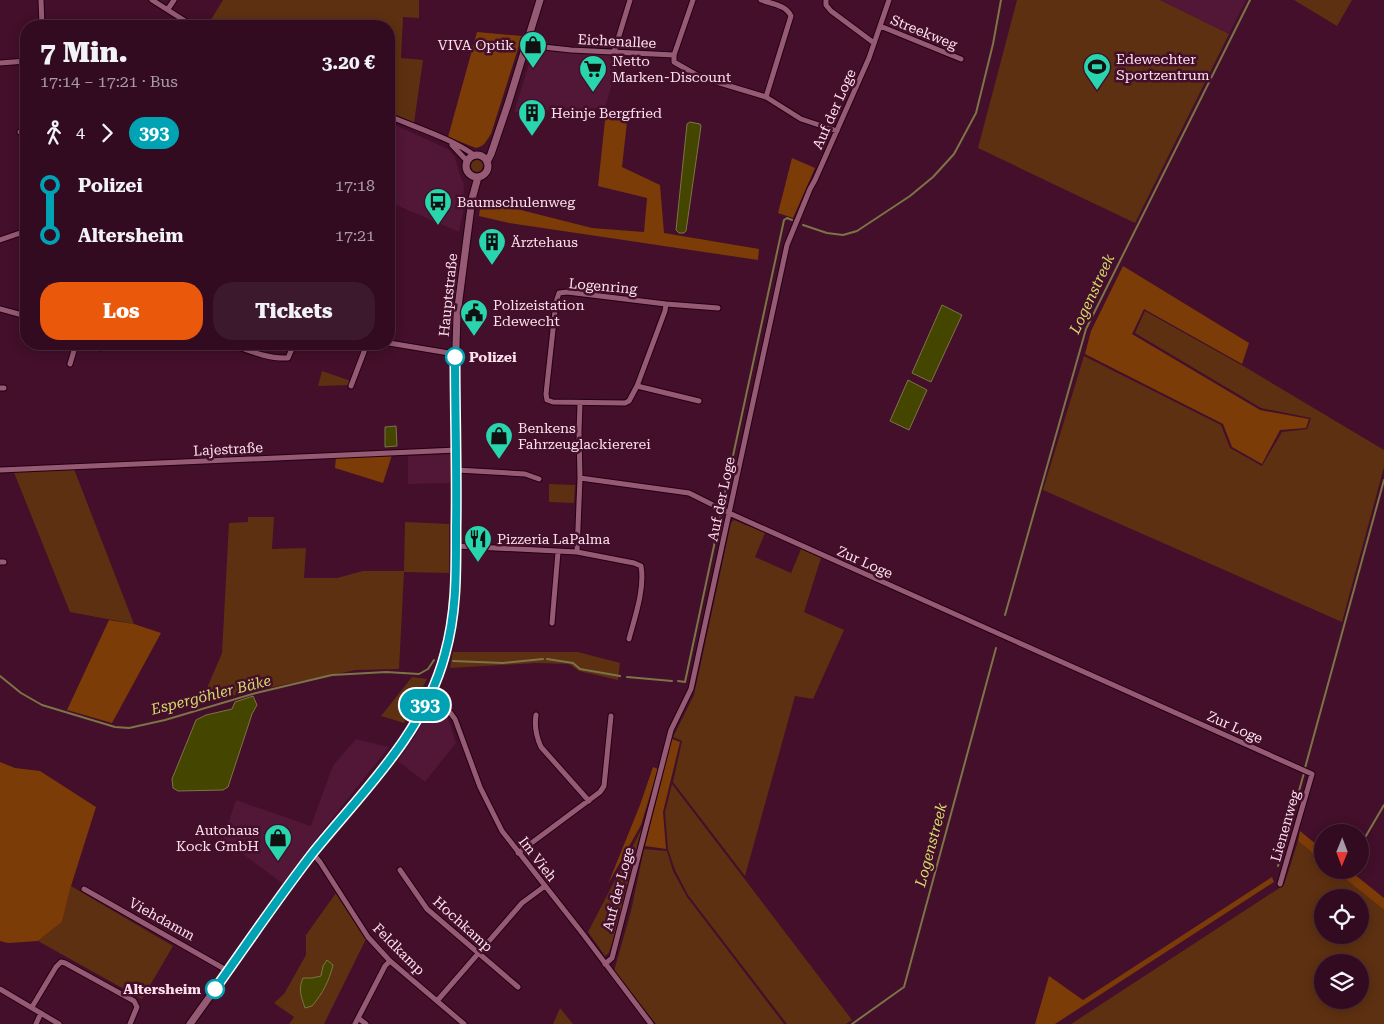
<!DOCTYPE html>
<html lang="de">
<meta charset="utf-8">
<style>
body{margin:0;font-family:"Roboto Serif",serif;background:#3d192d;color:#f1f3f6;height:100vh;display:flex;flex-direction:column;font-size:19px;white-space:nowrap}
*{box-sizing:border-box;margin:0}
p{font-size:16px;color:#a89ba5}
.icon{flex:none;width:28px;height:28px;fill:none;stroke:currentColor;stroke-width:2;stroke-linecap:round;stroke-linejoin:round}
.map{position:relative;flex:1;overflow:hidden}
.sheet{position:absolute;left:20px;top:20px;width:375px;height:330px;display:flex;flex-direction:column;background:#320b20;border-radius:20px;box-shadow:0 2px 12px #0003,0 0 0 1px #4d2b3e}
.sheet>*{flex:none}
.badge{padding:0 10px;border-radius:16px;font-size:18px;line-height:32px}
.needle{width:32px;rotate:181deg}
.fabs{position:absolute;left:1314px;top:824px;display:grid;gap:10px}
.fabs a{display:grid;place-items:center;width:55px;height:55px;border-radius:50%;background:#320b20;box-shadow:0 2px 12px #0003,0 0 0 1px #4d2b3e;font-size:25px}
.map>.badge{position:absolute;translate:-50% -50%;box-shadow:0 0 0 2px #fff}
.legs{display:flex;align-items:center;gap:8px;height:55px;padding:0 20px;font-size:16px}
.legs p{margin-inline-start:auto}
.summary{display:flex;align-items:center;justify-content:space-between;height:85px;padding:0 20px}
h1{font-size:28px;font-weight:800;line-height:38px}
.action{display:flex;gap:10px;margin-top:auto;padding:10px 20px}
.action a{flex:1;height:58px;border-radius:20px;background:#ea580c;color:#fff;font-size:20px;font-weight:800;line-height:58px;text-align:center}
.action a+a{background:#3d192d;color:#f1f3f6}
ul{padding:0 20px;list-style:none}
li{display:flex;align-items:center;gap:18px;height:50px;font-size:19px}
li i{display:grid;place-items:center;width:8px;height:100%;margin:0 6px;background:currentColor}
li i::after{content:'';width:12px;height:12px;margin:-6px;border:4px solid;border-radius:50%;background:#320b20}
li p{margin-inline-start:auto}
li:first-child i{background:linear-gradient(#0000 50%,currentColor 0)}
li:last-child i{background:linear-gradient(currentColor 50%,#0000 0)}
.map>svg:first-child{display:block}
</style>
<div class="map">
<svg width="1384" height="1024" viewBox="0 0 1384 1024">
<rect width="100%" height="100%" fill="#430f2a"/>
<path fill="#521636" d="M 1160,0 L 1246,0 L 1229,34 Z
M 534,48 L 620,56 L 605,108 L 514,112 Z
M 389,122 L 448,149 L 455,157 L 461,178 L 464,183 L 463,213 L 459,232 L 389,202 Z
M 451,454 L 450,483 L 408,484 L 408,456 Z
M 432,707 L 439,708 L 447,715 L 456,743 L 425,782 L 398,761 L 415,736 Z
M 356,739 L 389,747 L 316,839 L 283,884 L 223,839 L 236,800 L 311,826 L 329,776 L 334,764 Z"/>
<path fill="#5d3011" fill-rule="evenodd" d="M 223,0 L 419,0 L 419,18 L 403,17 L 401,58 L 423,60 L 414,123 L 389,112 L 389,26 L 207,26 Z
M 1017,0 L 1160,0 L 1229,34 L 1135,223 L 978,148 Z
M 1294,0 L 1352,0 L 1337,26 Z
M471 166a6 6 0 1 1 12 0a6 6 0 1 1-12 0Z
M 1145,311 L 1245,367 L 1384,450 L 1384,467 L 1342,622 L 1043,490 L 1084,356 L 1221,425 L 1230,448 L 1262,466 L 1282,432 L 1307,429 L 1311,418 L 1261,408 L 1135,333 Z
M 322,371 L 351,381 L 350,385 L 318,386 Z
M 74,469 L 134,624 L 70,612 L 13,470 Z
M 549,484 L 575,485 L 574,503 L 549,502 Z
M 248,517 L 274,517 L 272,549 L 306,548 L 304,578 L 337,578 L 363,571 L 404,571 L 405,522 L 449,524 L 449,573 L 404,572 L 399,669 L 356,670 L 201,702 L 222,653 L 229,523 L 248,522 Z
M 734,520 L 765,533 L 755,557 L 791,573 L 801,549 L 821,558 L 804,612 L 844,630 L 813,699 L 795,696 L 745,876 L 673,782 L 682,741 L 673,737 L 694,695 L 731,523 Z
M 453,652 L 578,652 L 620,663 L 618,680 L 579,671 L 569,664 L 536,663 L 450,668 Z
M 412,677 L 427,679 L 404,723 L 381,716 Z
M 672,784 L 852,1020 L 846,1024 L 787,1024 L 688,895 L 675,870 L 668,849 L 665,812 Z
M 642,828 L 615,934 L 609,953 L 605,956 L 588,932 Z
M 1298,841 L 1322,861 L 1322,870 L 1334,870 L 1384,910 L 1384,1024 L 1071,1024 L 1284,885 ZM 1322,898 L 1360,898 L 1360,935 L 1322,935 ZM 1322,962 L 1360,962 L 1360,1000 L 1322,1000 Z
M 644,849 L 667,851 L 673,871 L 687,897 L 784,1024 L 656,1024 L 614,971 L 631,911 Z
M 71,886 L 173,946 L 142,999 L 38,941 L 62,922 Z
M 336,893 L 353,920 L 367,937 L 324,1024 L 289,1024 L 294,1017 L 274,1003 L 284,994 L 306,955 L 306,935 Z
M 560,1008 L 573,1024 L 553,1024 Z"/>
<path fill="#7b3c08" d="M 477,32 L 522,36 L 491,134 C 487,140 484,147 476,148 L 448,137 Z
M 606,111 L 628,113 L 622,167 L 660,185 L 664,233 L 759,249 L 758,260 L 509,223 L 479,216 L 481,200 L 592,228 L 644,232 L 647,198 L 598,186 Z
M 792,158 L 815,168 L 793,218 L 778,213 Z
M 1123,266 L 1249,343 L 1242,364 L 1144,309 L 1132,334 L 1260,410 L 1309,419 L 1306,428 L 1280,430 L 1262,464 L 1232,447 L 1223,424 L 1085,354 L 1091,331 Z
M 392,455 L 383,483 L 335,468 L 336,457 Z
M 109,620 L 134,624 L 161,633 L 112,723 L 67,710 Z
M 672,739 L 680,742 L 663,812 L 666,849 L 645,846 Z
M 0,762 L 15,768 L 40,771 L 96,807 L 71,886 L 62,922 L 38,941 L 8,943 L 0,941 Z
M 653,767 L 658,769 L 641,825 L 608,884 L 640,805 Z
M 1300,831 L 1322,849 L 1322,861 L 1298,841 Z
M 1334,870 L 1349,870 L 1384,898 L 1384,910 Z
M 1272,877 L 1274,882 L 1055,1024 L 1035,1024 L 1049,976 L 1083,1000 Z"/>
<path fill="#444600" stroke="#7c7447" d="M 690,122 L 700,124 L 701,126 L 686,231 L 684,233 L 679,233 L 676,230 L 687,124 Z
M 942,305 L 962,315 L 931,382 L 912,373 Z
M 908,380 L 927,390 L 909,430 L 890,421 Z
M 396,426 L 397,446 L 385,447 L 385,427 Z
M 253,696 L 257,705 L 252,714 L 228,787 L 223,790 L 178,791 L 173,788 L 172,779 L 196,720 L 206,715 L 232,709 L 235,702 Z
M 327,960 L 333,965 C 329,981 323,993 312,1006 L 305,1008 C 301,996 298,989 303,978 L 312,978 L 321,976 L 323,966 Z"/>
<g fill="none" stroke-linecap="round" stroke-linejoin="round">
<path stroke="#7c7447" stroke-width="2" d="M 803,225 L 827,233 L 843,235 L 857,231 L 910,196 L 933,177 L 954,154 L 976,113 L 993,44 L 1001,0
M 723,502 L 784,220 L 787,218 L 792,220
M 1005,615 L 1086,329 L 1250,0
M 547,659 L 573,663 L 580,669 L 620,676
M 453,661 L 503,663 L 543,659
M 0,676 L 21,693 L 42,705 L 115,727 L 129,728 L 165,720 L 256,693 L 332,675 L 386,672 L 419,674 L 428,669 L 434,660
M 627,677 L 672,681
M 678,681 L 685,682 L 721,513
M 1305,768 L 1384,480
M 1360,846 L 1384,805
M 1278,866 L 1304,773
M 852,1024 L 904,987 L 996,648"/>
<defs>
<path id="street" d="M 41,0 L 42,26
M 152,0 L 193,26
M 761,0 C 772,4 786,5 791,16 L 766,97
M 826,0 L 826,5 L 831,11 L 874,43
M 168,9 L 174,0
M 880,26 L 961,59
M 525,45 L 571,50 L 674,55 L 674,62 L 695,74 L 713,81 L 766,97 L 801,119 L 837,131
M 614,52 L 630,0
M 674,55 L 693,0
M 0,63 L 26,61
M 389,116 C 417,128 450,138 474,155
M 20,132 L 26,132
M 452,145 L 467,161
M 0,240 L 26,231
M 567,292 L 666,304 L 665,311 L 637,386 L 629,401 L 625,403 L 553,402 L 547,400 L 546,394 L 556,302 L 559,293 Z
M 666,304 L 718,308
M 0,309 L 26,316
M 389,343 L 455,354
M 92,344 L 101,348 L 107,344
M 231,344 C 250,351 268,359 288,358 L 294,344
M 70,364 L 76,344
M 351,386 L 367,344
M 637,386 L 699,401
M 0,388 L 4,388
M 0,470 L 457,450
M 457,470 L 525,474 L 539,479
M 580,478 L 689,493 L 729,513 L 1312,774 L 1280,884
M 456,546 L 577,552 L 580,478 L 579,432 L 580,403
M 577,552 L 634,563 L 641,566 C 645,588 635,617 629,639
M 0,562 L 4,562
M 552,623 L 558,552
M 429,698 C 440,704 448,708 455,719 L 480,787 L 502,831 L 583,934 L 651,1024
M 536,715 C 534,727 536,736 541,747 L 589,801
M 518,853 L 600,792 L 604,786 L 611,716
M 313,854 L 320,862 L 368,937 L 390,961 L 464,1024
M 400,870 L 427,909 L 518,987
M 84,889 L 228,971
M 605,964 L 612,958 L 671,730 L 691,689 L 787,245 L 810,189 L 815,180 L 869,58 L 889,0
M 0,989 L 59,1024
M 437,1001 L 522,903 L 545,886
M 32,1007 L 56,967 L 61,962 L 65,963 L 134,1001 L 137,1007 L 130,1024
M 358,1018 L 366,1024
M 36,1024 L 41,1013
M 355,1024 L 385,966 L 390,961"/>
<path id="secondary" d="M466 166a11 11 0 1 1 22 0a11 11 0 1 1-22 0Z
M 487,162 L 491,154 L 508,104 L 540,0
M 190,1024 L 305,864 L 381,772 L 405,739 L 429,698 L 444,657 L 452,624 L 456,595 L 457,450 L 455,378 L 457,315 L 472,199 L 478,177"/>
</defs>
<use href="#street" stroke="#230012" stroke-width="7"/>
<use href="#secondary" stroke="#230012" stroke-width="9"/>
<use href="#street" stroke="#965a74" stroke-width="5"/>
<use href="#secondary" stroke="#965a74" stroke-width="7"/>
</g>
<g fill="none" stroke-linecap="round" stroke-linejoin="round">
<defs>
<path id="line-1" d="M 215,989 C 247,944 278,898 312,854 C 362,792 424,734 445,654 C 457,611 456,571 456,527 C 457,470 455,413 455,357"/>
</defs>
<use href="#line-1" stroke="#fff" stroke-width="11"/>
<use href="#line-1" stroke="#00a3b4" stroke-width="8"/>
</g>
<defs>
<symbol id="shop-pin" viewBox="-11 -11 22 30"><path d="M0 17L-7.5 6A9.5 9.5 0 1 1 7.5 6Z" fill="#28d5ad" stroke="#430f2a"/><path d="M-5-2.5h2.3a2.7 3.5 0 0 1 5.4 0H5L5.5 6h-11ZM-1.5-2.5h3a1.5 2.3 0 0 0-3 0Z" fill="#111"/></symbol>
<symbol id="stadium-pin" viewBox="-11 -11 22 30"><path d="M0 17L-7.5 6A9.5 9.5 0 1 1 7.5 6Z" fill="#28d5ad" stroke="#430f2a"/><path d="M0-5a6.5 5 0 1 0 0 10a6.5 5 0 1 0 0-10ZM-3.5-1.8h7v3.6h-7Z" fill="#111"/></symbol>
<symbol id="supermarket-pin" viewBox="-11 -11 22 30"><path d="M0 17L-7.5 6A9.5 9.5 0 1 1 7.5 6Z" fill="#28d5ad" stroke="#430f2a"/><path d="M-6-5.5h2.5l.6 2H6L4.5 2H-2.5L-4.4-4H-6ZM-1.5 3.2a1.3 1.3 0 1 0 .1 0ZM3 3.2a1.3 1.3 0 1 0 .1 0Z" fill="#111"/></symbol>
<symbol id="building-pin" viewBox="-11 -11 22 30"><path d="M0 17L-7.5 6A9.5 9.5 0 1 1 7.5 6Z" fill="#28d5ad" stroke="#430f2a"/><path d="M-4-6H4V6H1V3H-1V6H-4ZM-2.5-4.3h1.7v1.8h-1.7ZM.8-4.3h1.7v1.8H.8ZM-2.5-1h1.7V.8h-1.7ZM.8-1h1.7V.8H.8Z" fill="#111"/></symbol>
<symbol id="bus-pin" viewBox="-11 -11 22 30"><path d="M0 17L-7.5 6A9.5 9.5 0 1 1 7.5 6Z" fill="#28d5ad" stroke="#430f2a"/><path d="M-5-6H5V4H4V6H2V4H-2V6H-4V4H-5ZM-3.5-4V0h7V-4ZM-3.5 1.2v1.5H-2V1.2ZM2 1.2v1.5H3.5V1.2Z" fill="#111"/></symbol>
<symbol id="civic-pin" viewBox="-11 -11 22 30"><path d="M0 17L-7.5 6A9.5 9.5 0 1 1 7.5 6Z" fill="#28d5ad" stroke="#430f2a"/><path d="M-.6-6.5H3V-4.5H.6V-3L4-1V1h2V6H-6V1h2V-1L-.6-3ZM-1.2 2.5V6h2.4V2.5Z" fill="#111"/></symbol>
<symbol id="restaurant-pin" viewBox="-11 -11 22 30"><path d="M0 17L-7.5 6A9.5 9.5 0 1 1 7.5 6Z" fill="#28d5ad" stroke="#430f2a"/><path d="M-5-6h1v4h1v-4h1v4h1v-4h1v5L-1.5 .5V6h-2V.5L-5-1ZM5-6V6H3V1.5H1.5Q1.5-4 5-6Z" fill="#111"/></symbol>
</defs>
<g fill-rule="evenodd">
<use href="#shop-pin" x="517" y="29" width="32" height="43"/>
<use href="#stadium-pin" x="1081" y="51" width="32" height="43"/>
<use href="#supermarket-pin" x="577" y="53" width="32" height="43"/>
<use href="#building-pin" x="516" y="97" width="32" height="43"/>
<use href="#bus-pin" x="422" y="186" width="32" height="43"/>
<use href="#building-pin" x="476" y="226" width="32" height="43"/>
<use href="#civic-pin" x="458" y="297" width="32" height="43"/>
<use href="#shop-pin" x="483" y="420" width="32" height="43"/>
<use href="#restaurant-pin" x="462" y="523" width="32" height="43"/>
<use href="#shop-pin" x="262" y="822" width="32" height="43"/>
</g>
<g fill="#fff" stroke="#00a3b4" stroke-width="2.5">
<circle cx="455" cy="357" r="9"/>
<circle cx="215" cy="989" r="9"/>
</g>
<g text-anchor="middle" stroke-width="5" stroke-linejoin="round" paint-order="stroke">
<g font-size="14" fill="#fde0ec" stroke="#430f2a">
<text transform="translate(924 32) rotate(22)" y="5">Streekweg</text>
<text transform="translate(617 41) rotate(3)" y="5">Eichenallee</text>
<text transform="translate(834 109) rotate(-66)" y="5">Auf der Loge</text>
<text transform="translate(603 286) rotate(5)" y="5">Logenring</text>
<text transform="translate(448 295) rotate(-84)" y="5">Hauptstraße</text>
<text transform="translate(228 449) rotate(-3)" y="5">Lajestraße</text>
<text transform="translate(721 499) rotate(-78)" y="5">Auf der Loge</text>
<text transform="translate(865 562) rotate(24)" y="5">Zur Loge</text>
<text transform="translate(1235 727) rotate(24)" y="5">Zur Loge</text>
<text transform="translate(1285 826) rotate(-74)" y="5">Lienenweg</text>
<text transform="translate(538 859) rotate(52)" y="5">Im Vieh</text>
<text transform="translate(618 889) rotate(-75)" y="5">Auf der Loge</text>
<text transform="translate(162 919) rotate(29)" y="5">Viehdamm</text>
<text transform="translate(463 924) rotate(42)" y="5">Hochkamp</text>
<text transform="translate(399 949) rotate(45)" y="5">Feldkamp</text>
</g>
<g font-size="14" fill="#fde0ec" stroke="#430f2a" text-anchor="start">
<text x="514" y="50" text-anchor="end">VIVA Optik</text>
<text x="1116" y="64">Edewechter<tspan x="1116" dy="16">Sportzentrum</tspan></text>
<text x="612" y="66">Netto<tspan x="612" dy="16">Marken-Discount</tspan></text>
<text x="551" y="118">Heinje Bergfried</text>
<text x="457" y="207">Baumschulenweg</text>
<text x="511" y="247">Ärztehaus</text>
<text x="493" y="310">Polizeistation<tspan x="493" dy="16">Edewecht</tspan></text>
<text x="518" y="433">Benkens<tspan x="518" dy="16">Fahrzeuglackiererei</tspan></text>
<text x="497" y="544">Pizzeria LaPalma</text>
<text x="259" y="835" text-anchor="end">Autohaus<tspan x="259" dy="16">Kock GmbH</tspan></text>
</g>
<g font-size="14" font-weight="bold" fill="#fde0ec" stroke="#430f2a" text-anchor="start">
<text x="469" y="362">Polizei</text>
<text x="201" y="994" text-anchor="end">Altersheim</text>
</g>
<g font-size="15" font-style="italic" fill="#d3da6a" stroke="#430f2a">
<text transform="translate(1092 294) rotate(-65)" y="5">Logenstreek</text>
<text transform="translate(211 695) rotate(-14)" y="5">Espergöhler Bäke</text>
<text transform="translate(931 845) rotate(-75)" y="5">Logenstreek</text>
</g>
</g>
</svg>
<div class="fabs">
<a><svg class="needle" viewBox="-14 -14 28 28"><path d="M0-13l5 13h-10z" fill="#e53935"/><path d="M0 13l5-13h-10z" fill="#a89ba5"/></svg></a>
<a><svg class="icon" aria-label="locate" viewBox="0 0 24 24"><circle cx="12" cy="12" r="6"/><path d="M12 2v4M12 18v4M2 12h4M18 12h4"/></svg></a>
<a><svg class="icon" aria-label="layers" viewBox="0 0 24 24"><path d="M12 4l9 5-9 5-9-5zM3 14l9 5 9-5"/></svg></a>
</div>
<b class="badge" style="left:425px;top:705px;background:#00a3b4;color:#fff">393</b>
<section class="sheet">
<div class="summary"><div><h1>7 Min.</h1><p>17:14 – 17:21 · Bus</p></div><b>3.20 €</b></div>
<div class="legs"><svg class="icon" aria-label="walk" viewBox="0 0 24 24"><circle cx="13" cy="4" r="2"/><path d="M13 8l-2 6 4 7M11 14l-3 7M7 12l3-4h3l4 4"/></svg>4<svg class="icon" aria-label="forward" viewBox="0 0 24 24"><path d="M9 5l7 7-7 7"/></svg><b class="badge" style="background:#00a3b4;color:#fff">393</b></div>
<ul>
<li><i style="color:#00a3b4"></i><b>Polizei</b><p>17:18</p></li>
<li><i style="color:#00a3b4"></i><b>Altersheim</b><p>17:21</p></li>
</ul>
<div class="action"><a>Los</a><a>Tickets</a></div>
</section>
</div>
